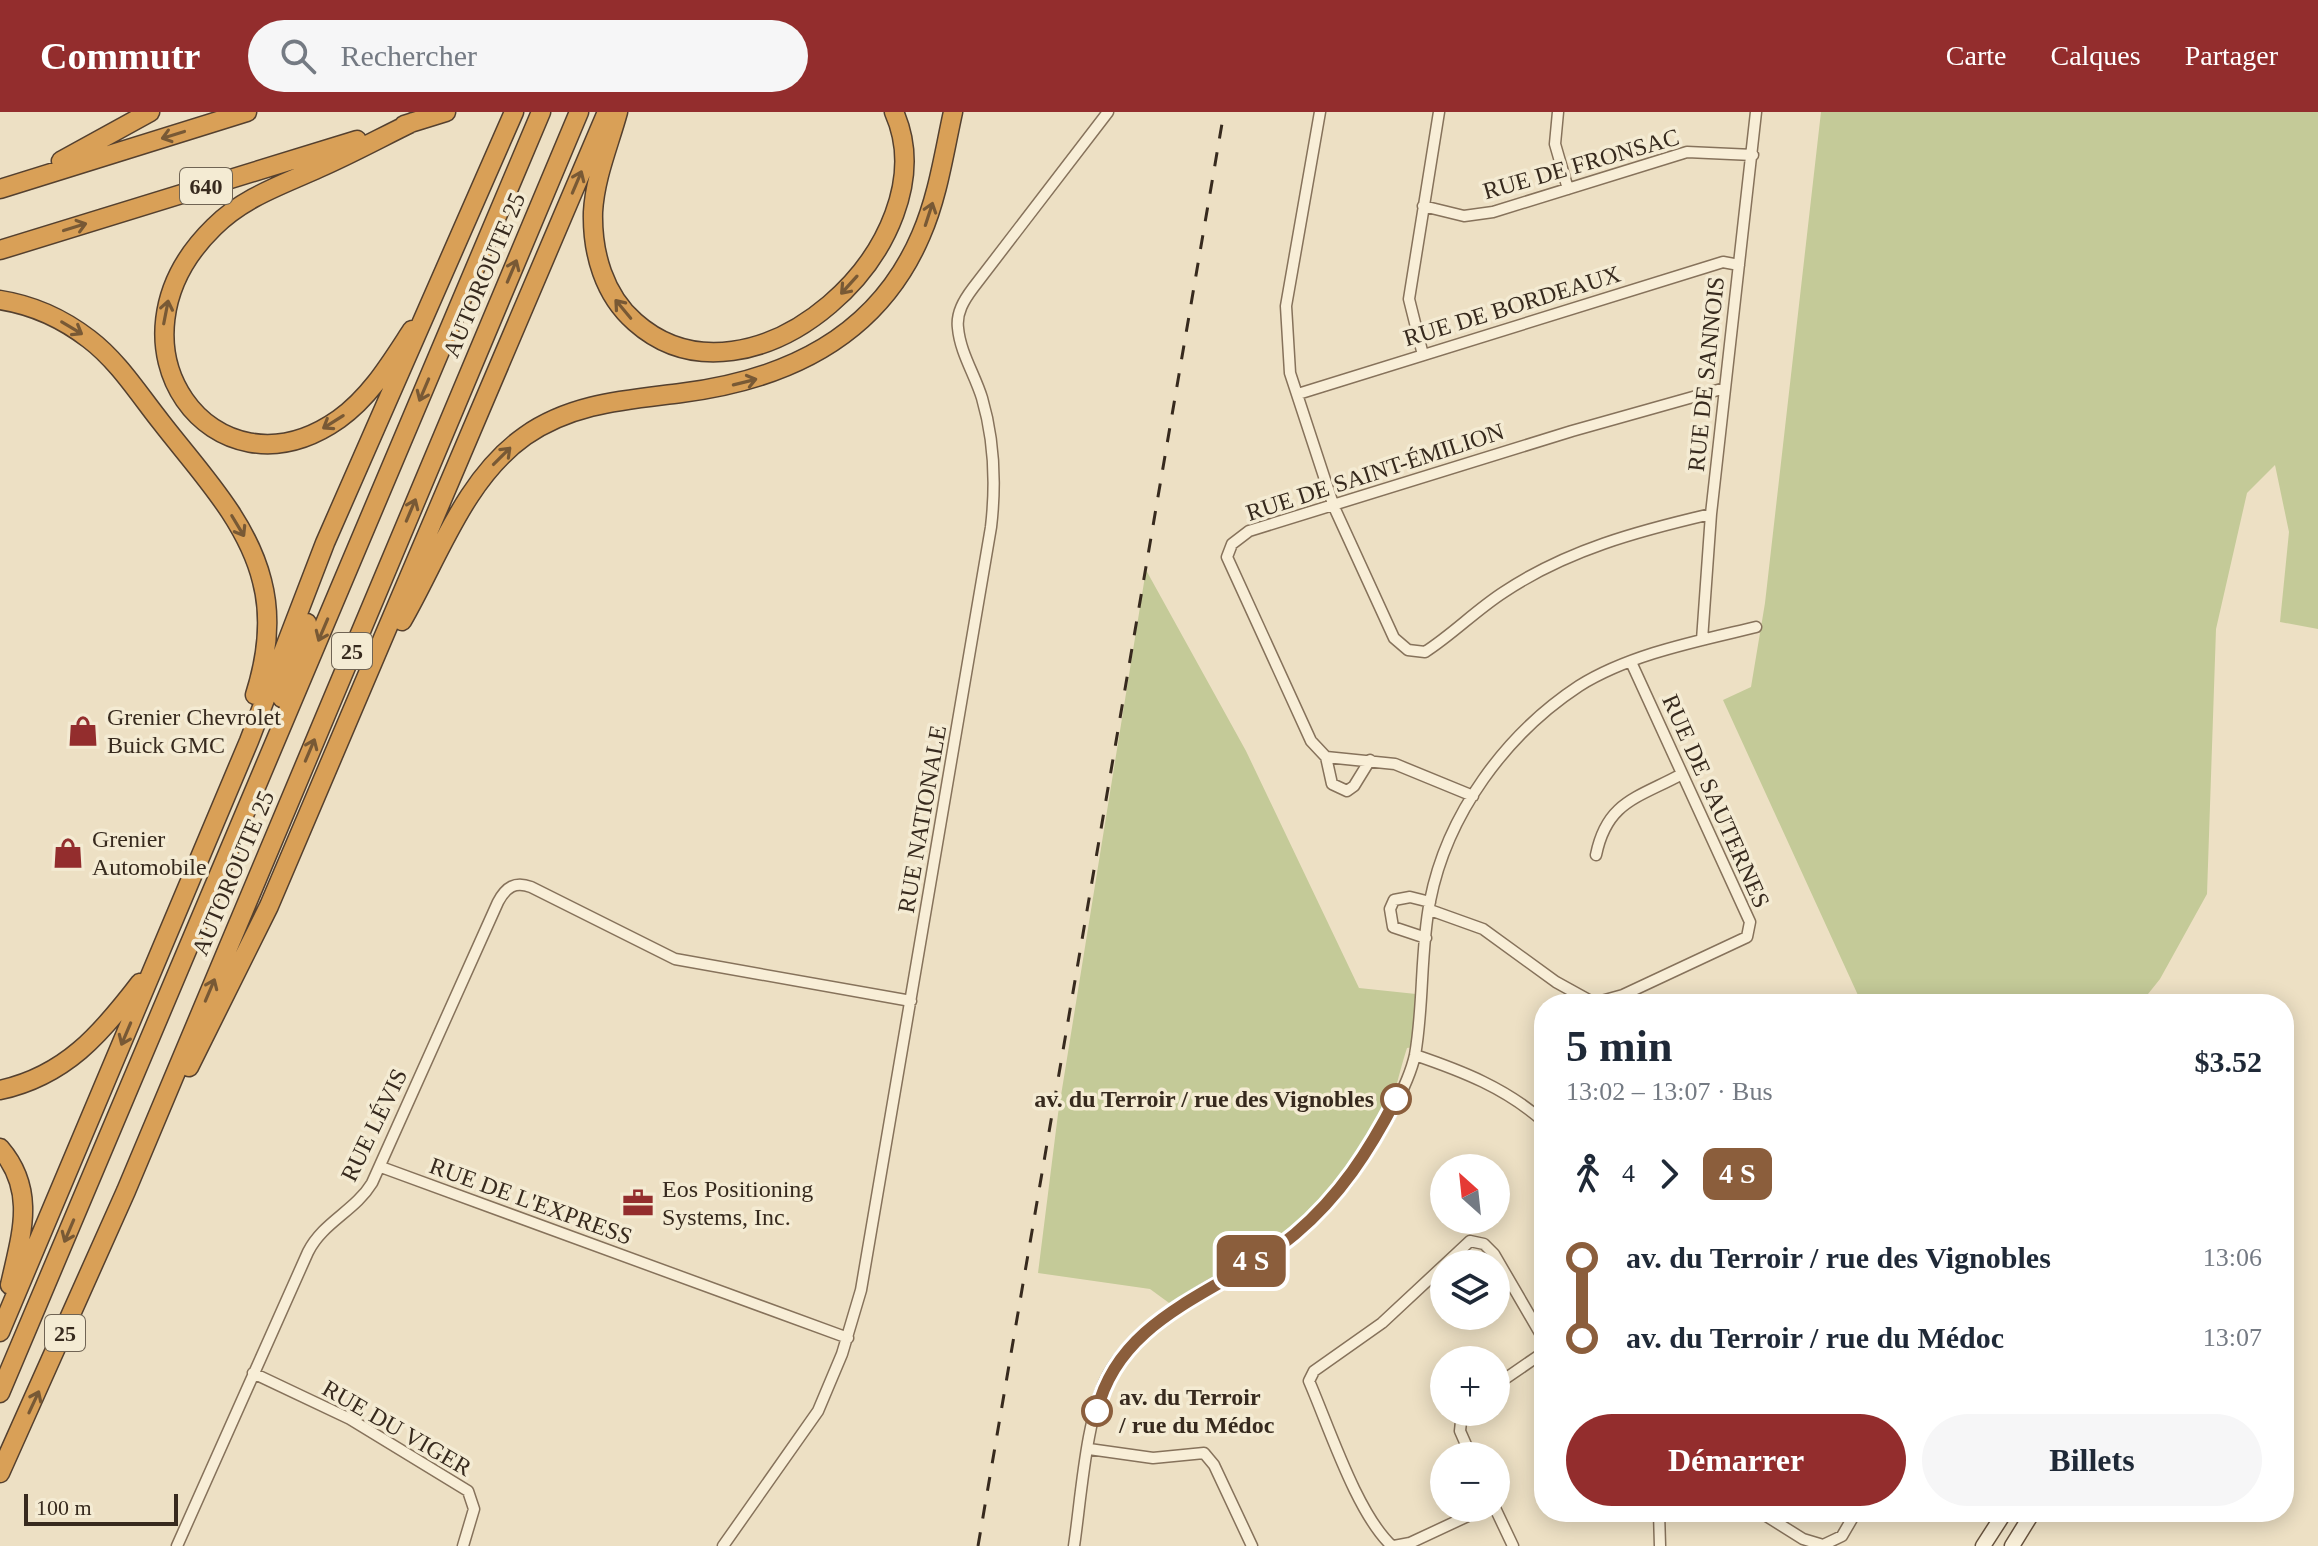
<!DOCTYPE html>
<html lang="fr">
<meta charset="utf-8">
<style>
body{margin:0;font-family:"Times New Roman",serif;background:#f6f6f7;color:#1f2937;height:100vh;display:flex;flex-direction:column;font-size:30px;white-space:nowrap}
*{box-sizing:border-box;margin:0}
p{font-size:26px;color:#747a83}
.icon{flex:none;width:44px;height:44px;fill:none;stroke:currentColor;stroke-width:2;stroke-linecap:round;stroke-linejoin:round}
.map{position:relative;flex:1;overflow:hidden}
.drawer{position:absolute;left:1534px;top:882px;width:760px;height:528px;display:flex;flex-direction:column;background:#fff;border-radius:32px;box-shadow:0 4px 20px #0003}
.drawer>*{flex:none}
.badge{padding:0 16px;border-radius:12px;font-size:28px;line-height:52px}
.needle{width:52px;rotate:333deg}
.tools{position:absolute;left:1430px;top:1042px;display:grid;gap:16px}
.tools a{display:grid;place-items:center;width:80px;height:80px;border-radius:50%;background:#fff;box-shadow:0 4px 20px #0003;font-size:40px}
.scale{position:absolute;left:24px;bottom:20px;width:154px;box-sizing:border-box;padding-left:8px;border:4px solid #372a1e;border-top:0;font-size:22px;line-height:28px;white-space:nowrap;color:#372a1e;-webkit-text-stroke:6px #f4ebd3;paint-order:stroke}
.map>.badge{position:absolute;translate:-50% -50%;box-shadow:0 0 0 4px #fff}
.legs{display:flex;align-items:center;gap:12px;height:88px;padding:0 32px;font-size:26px}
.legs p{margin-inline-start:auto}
.overview{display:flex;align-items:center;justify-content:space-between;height:136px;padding:0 32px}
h1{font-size:44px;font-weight:700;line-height:60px}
.cta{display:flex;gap:16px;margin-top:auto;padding:16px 32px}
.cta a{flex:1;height:92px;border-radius:48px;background:#932d2d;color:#fff;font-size:32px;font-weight:700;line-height:92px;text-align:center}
.cta a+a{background:#f6f6f7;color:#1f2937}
ul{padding:0 32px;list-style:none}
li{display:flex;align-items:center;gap:28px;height:80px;font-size:30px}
li i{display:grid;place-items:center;width:12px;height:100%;margin:0 10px;background:currentColor}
li i::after{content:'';width:20px;height:20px;margin:-10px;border:6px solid;border-radius:50%;background:#fff}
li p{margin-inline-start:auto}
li:first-child i{background:linear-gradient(#0000 50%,currentColor 0)}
li:last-child i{background:linear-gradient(currentColor 50%,#0000 0)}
header{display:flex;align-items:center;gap:48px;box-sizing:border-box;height:112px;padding:0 40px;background:#932d2d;color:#fff}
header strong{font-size:38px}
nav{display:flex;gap:44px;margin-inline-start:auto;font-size:28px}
.search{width:560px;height:72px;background:#f6f6f7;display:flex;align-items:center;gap:20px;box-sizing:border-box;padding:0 28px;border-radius:44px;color:#747a83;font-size:30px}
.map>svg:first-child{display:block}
</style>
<header>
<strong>Commutr</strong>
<div class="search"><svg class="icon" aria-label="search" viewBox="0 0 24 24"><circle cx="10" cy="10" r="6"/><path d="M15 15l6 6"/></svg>Rechercher</div>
<nav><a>Carte</a><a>Calques</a><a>Partager</a></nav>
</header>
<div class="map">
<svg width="2318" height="1434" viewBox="0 0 2318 1434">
<rect width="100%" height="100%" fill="#ede0c4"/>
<path fill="#c4ca98" d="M 1821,0 L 2318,0 L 2318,517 L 2280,510 L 2289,420 L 2275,353 L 2247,381 L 2216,517 L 2207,782 L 2160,867 L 2140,892 L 1862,892 L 1723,588 L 1751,575 L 1765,491 Z
M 1146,458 L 1246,639 L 1359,876 L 1416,882 L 1414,935 L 1407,936 C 1398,963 1392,1000 1376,1024 C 1327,1100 1250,1147 1176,1196 L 1150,1177 L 1038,1161 L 1058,1002 Z"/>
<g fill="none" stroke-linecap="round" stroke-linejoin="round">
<defs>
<path id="street" d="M 1320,0 L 1286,194 L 1290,261 L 1334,395 L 1394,526 L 1408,538 L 1425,540 C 1453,522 1476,498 1504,480 C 1567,438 1638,419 1711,402
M 1558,0 L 1555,32 L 1568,77
M 1423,94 L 1464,104 L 1493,100 L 1687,40 L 1753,43
M 1423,243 L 1409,187 L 1439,0
M 1298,282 L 1723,150 L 1739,153
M 1702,528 L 1711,402 L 1756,0
M 1326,645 L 1332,672 L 1347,679 L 1354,674 L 1370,648
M 1473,684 L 1395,652 L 1326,645 L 1311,629 L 1227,445 L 1232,432 L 1249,419 L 1572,319 L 1725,276
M 1596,743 C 1607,689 1638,686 1682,662
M 1430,798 L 1483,817 L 1556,870 L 1594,891 L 1623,883 L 1747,825 L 1750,810 L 1631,550
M 1426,826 L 1393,815 L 1390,797 L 1394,788 L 1410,785 L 1430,790
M 1415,943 C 1462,959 1506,976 1544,1010
M 381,1055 L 848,1226
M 253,1261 L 350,1307 L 468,1379 L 474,1397 L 463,1434
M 1496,1273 L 1544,1240
M 1462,1300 L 1460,1319 L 1471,1344
M 1089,1337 L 1153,1346 L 1204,1341 L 1214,1353 L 1252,1434
M 1495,1396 L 1513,1434
M 1659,1400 L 1660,1434
M 1760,1400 L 1803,1427 L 1823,1433 L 1842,1424 L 1856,1400
M 177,1434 L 308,1140 C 323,1110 355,1099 372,1071 L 498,790 C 506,775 515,769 531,775 L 675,847 L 911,889
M 723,1434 L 818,1299 L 842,1242 L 861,1178 L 991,415 C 996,372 994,327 982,286 C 975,263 960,240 958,216 C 956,201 964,188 973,176 L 1108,0
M 1074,1434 C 1081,1387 1086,1304 1108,1263 C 1142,1201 1228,1167 1285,1129 C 1314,1110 1343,1079 1362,1049 C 1380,1022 1408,975 1415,943 C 1424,893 1420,839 1430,789 C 1447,702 1506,622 1579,574 C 1630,542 1698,529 1756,515
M 1392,1434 C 1357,1402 1329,1315 1309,1269 L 1314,1259 L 1382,1211 L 1470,1129 L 1484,1132 L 1494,1142 L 1544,1228
M 1394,1434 L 1410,1431 L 1485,1396"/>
<path id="secondary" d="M 1983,1434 L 2005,1400
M 2012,1434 L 2033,1400"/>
<path id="highway" d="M 618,0 C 609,33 595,65 593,100 C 592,141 604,183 635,210 C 751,313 952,130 894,0
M 404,13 L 446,0
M 61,49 L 150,0
M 0,77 L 247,0
M 0,138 L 357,28
M 0,188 C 32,193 63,207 89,227 C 118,249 138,281 161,310 C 198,358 247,408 262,469 C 272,507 267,545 255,583
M 412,218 C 391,250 371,284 339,307 C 214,395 94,232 214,115 C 244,85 282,73 319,56 C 351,42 382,25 413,10
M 402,509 C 438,447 464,367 525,324 C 572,291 626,288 681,281 C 785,268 877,226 921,123 C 938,84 944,41 953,0
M 282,586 L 307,511
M 189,955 L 269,794 L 607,0
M 0,978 C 65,964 101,922 140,871
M 0,1036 C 37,1079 21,1123 10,1173
M 0,1220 L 249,629 L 325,431 L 514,0
M 0,1281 L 541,0
M 0,1361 L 126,1079 L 579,0"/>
</defs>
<use href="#street" stroke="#86725b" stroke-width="13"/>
<use href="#secondary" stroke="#68533e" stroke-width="17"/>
<use href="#highway" stroke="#54402f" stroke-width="21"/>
<use href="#street" stroke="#f8eed7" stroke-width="10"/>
<use href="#secondary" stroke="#f8eed7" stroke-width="14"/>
<use href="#highway" stroke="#d9a057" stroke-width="18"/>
<path stroke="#372a1e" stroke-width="3" stroke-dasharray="14 14" stroke-linecap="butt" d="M 978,1434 L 1224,0"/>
</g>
<defs><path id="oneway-shaft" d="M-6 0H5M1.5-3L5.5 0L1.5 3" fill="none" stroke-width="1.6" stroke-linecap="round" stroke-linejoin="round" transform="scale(2)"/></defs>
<g stroke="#785935">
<use href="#oneway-shaft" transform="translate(173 23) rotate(163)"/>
<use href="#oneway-shaft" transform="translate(577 70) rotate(-67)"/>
<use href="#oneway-shaft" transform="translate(929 102) rotate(-72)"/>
<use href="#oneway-shaft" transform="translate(75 115) rotate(-17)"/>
<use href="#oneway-shaft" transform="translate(512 159) rotate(-67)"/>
<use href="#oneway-shaft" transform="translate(849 173) rotate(132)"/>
<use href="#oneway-shaft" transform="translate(623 197) rotate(-130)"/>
<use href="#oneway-shaft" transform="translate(166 200) rotate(-79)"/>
<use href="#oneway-shaft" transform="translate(72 216) rotate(31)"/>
<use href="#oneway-shaft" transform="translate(745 270) rotate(-14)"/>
<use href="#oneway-shaft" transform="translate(424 278) rotate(113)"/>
<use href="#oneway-shaft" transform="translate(333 310) rotate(148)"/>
<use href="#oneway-shaft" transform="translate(502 344) rotate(-45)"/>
<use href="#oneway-shaft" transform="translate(411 398) rotate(-67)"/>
<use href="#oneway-shaft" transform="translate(238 414) rotate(59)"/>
<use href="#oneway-shaft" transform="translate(323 518) rotate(113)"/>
<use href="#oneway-shaft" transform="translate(310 638) rotate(-67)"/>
<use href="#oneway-shaft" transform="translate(210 878) rotate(-67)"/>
<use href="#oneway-shaft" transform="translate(126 922) rotate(113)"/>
<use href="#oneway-shaft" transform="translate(69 1119) rotate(113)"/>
<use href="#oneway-shaft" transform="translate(34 1290) rotate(-65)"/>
</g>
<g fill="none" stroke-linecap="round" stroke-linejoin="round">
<defs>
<path id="line-1" d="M 1097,1299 C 1120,1201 1227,1179 1295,1122 C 1340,1084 1369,1039 1396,987"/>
</defs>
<use href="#line-1" stroke="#fff" stroke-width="18"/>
<use href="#line-1" stroke="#8b5e3c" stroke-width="12"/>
</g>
<defs>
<symbol id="shop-bare" viewBox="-9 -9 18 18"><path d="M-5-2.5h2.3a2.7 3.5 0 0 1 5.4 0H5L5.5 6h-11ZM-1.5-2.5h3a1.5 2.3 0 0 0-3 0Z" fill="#932d2d" stroke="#f4ebd3" stroke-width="2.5" paint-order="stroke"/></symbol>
<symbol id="office-bare" viewBox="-9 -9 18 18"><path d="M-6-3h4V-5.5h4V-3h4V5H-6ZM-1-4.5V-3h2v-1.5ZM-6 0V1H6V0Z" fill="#932d2d" stroke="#f4ebd3" stroke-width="2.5" paint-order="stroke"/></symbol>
</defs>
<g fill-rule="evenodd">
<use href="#shop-bare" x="61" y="597" width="44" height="44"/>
<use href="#shop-bare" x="46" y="719" width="44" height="44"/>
<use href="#office-bare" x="616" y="1069" width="44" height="44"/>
</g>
<g fill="#fff" stroke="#8b5e3c" stroke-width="4">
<circle cx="1396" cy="987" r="14"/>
<circle cx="1097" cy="1299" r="14"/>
</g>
<g text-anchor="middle" stroke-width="7" stroke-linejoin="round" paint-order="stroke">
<g fill="#f4ebd3" stroke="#706454" stroke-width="2">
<rect x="180" y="56" width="52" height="36" rx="6"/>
<rect x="332" y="521" width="40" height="36" rx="6"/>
<rect x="45" y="1203" width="40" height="36" rx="6"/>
</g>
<g font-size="22" font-weight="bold" fill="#372a1e">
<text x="206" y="82">640</text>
<text x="352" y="547">25</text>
<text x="65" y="1229">25</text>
</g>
<g font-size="24" fill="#372a1e" stroke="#f4ebd3">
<text transform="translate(1581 52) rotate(-16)" y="8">RUE DE FRONSAC</text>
<text transform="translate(484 163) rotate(-67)" y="8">AUTOROUTE 25</text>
<text transform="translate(1512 194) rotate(-17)" y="8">RUE DE BORDEAUX</text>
<text transform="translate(1706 262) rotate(-84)" y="8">RUE DE SANNOIS</text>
<text transform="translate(1375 360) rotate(-18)" y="8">RUE DE SAINT-ÉMILION</text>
<text transform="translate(1716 689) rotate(66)" y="8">RUE DE SAUTERNES</text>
<text transform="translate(922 707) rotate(-80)" y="8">RUE NATIONALE</text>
<text transform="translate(233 761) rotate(-67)" y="8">AUTOROUTE 25</text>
<text transform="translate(374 1013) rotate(-64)" y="8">RUE LÉVIS</text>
<text transform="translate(531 1089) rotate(20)" y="8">RUE DE L'EXPRESS</text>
<text transform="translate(397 1316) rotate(30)" y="8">RUE DU VIGER</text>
</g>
<g font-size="24" fill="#372a1e" stroke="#f4ebd3" text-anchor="start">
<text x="107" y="613">Grenier Chevrolet<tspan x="107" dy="28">Buick GMC</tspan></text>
<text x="92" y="735">Grenier<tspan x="92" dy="28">Automobile</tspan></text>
<text x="662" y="1085">Eos Positioning<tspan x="662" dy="28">Systems, Inc.</tspan></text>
</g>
<g font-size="24" font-weight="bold" fill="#372a1e" stroke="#f4ebd3" text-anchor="end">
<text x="1374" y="995">av. du Terroir / rue des Vignobles</text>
<text x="1119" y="1293" text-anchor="start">av. du Terroir<tspan x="1119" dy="28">/ rue du Médoc</tspan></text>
</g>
</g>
</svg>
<div class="tools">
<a><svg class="needle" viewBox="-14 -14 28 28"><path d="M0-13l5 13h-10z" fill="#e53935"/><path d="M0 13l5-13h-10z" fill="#747a83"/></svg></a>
<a><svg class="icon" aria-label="layers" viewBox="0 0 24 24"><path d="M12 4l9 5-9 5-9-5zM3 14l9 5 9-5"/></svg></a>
<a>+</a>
<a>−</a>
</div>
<div class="scale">100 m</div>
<b class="badge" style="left:1251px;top:1149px;background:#8b5e3c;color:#fff">4 S</b>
<section class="drawer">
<div class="overview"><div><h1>5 min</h1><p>13:02 – 13:07 · Bus</p></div><b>$3.52</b></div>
<div class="legs"><svg class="icon" aria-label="walk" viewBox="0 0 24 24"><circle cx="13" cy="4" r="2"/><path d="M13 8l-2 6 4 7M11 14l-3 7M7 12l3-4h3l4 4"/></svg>4<svg class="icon" aria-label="forward" viewBox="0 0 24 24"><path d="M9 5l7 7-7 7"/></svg><b class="badge" style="background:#8b5e3c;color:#fff">4 S</b></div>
<ul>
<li><i style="color:#8b5e3c"></i><b>av. du Terroir / rue des Vignobles</b><p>13:06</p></li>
<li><i style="color:#8b5e3c"></i><b>av. du Terroir / rue du Médoc</b><p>13:07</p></li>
</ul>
<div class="cta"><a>Démarrer</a><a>Billets</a></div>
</section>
</div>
